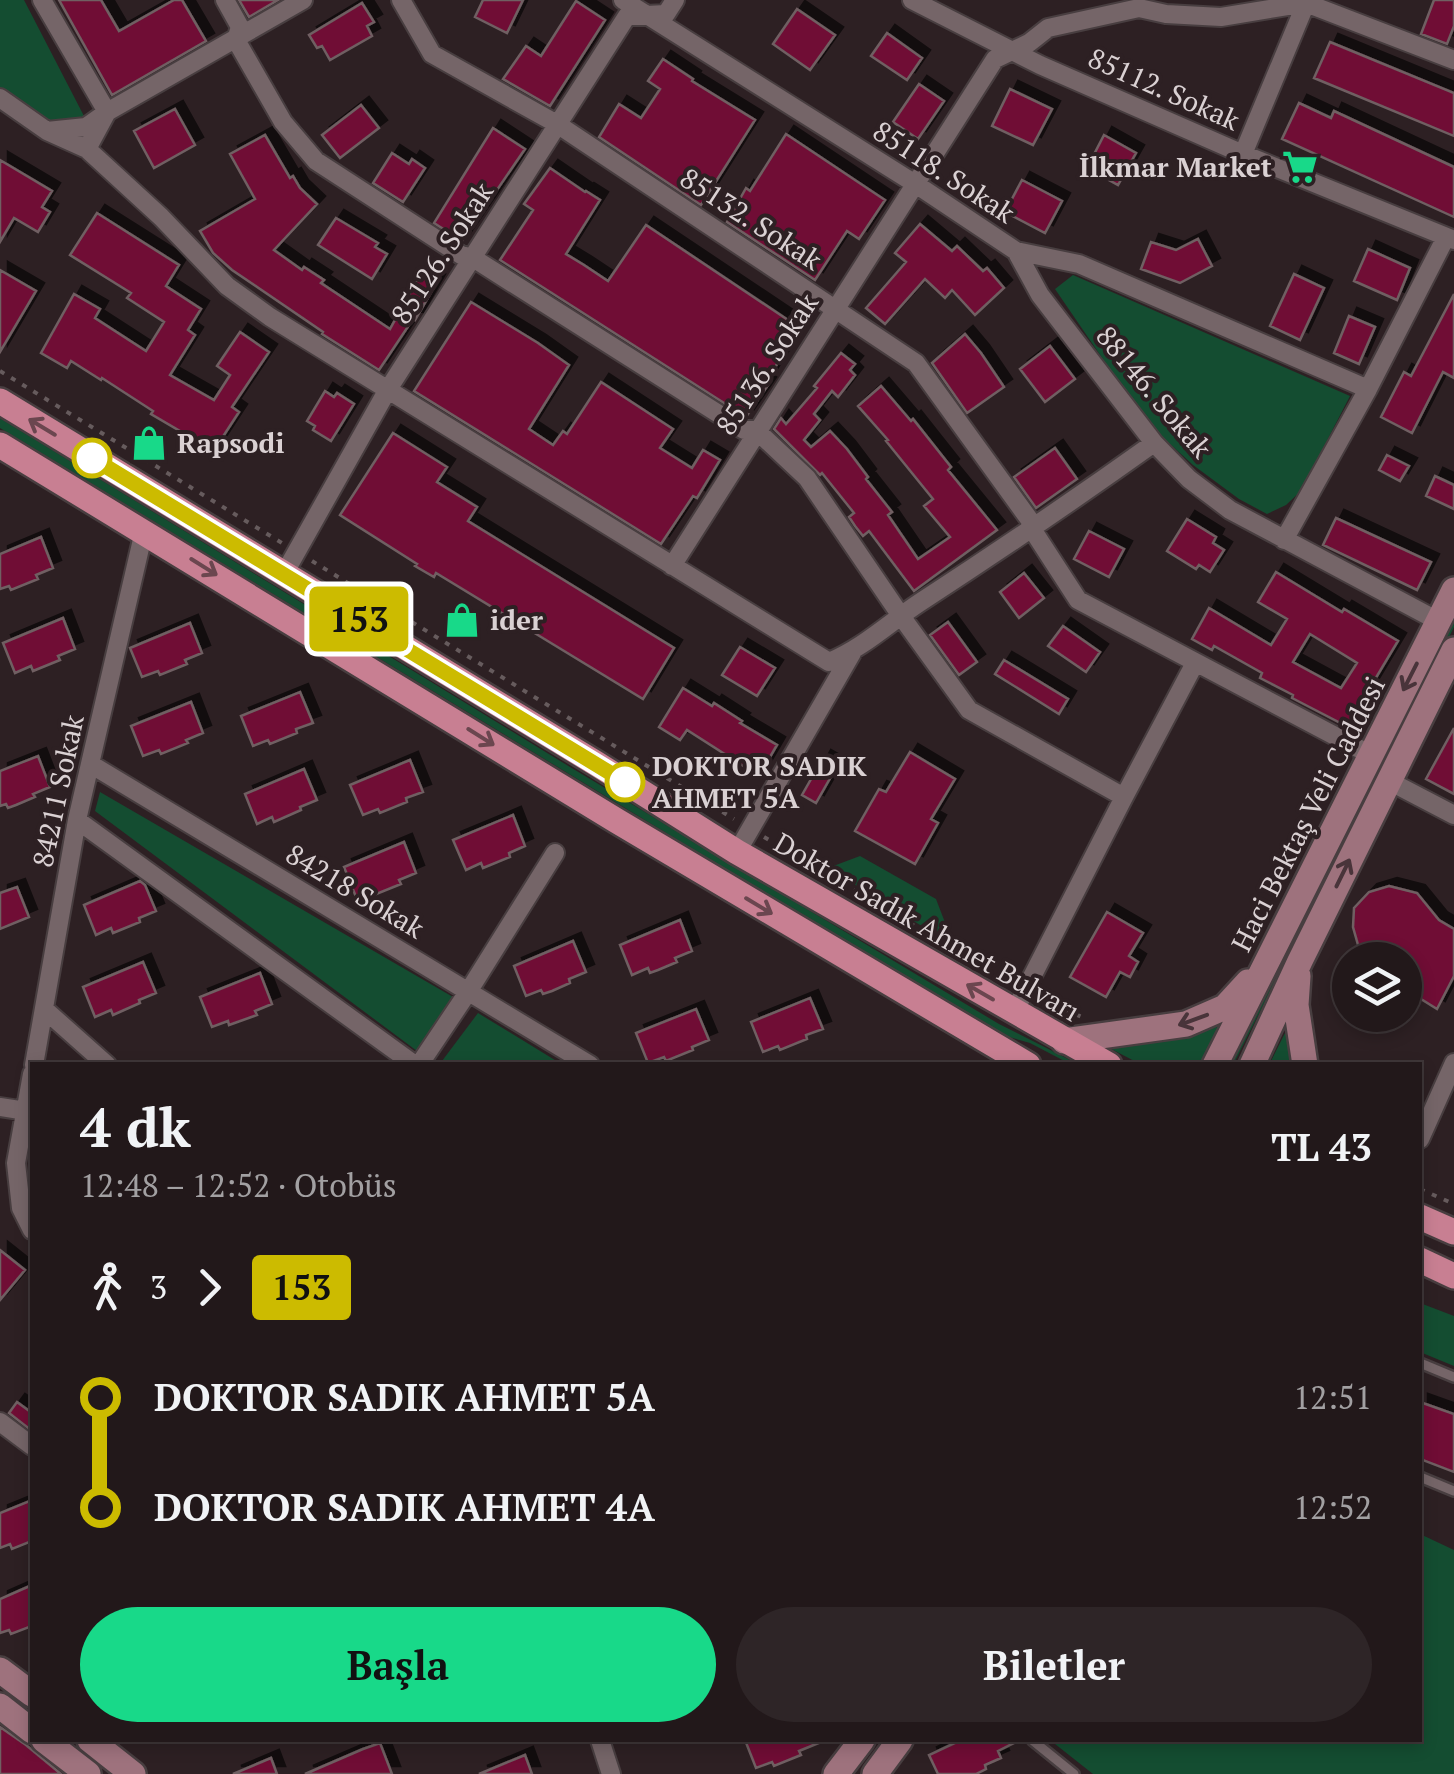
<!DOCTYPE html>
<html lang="tr">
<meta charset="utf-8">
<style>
body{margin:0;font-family:"PT Serif",serif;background:#2e2527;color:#f1f3f6;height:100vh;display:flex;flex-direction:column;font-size:38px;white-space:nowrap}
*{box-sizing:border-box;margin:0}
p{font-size:32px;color:#a2a0a2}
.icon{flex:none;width:55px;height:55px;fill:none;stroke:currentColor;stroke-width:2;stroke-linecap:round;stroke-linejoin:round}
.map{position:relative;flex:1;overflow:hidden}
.drawer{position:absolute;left:30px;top:1062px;width:1392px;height:680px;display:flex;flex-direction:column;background:#22181a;border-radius:0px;box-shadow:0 5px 15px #0003,0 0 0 2px #3f3739}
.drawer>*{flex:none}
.badge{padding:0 20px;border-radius:8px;font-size:35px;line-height:65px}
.fabs{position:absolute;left:1332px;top:942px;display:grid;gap:20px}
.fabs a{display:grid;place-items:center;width:90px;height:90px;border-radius:50%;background:#22181a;box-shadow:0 5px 15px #0003,0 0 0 2px #3f3739;font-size:50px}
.map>.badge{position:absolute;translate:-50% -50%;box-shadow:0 0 0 5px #fff}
.legs{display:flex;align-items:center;gap:15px;height:110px;padding:0 50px;font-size:32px}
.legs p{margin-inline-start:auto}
.headline{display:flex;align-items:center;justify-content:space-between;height:170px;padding:0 50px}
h1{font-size:55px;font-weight:700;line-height:75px}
.action{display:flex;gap:20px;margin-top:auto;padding:20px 50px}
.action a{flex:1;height:115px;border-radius:60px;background:#18d989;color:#111;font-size:40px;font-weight:700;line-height:115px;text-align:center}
.action a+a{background:#2e2527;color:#f1f3f6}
ul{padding:0 50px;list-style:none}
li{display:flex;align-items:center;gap:35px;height:110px;font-size:38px}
li i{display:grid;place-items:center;width:15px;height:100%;margin:0 12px;background:currentColor}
li i::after{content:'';width:25px;height:25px;margin:-12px;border:8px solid;border-radius:50%;background:#22181a}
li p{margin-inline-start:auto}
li:first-child i{background:linear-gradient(#0000 50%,currentColor 0)}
li:last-child i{background:linear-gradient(currentColor 50%,#0000 0)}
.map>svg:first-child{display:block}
</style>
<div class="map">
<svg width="1454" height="1774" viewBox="0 0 1454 1774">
<defs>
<filter id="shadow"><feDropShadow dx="8" dy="-8" stdDeviation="0" flood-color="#0009"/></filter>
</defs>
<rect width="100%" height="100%" fill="#2d2023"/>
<path fill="#144d31" d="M 0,0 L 24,0 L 85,118 C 56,138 26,109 0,94 Z
M 1073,275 L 1350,396 L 1301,491 L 1286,505 L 1267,514 L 1239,499 L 1193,465 L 1159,434 L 1109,368 L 1055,289 Z
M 0,418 L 570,767 L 999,1024 L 1080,1065 L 1072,1065 L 1030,1043 L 995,1033 L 0,428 Z
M 1454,616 L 1454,627 L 1233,1065 L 1229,1065 Z
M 100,792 L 453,997 L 417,1051 L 95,811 Z
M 860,856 L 936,899 L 954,946 L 828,868 Z
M 478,1013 L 563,1065 L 439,1065 Z
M 1293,1017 L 1301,1065 L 1269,1065 Z
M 1224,1018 L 1199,1065 L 1142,1065 L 1094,1040 Z
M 1420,1303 L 1454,1316 L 1454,1366 L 1420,1352 Z
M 1420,1534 L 1454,1550 L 1454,1774 L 1093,1774 L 1050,1740 L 1420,1740 Z"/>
<path fill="#6f1036" stroke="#6f5f62" stroke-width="2.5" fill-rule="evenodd" filter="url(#shadow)" d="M 59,0 L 101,0 L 119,31 L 174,0 L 182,0 L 206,41 L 112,95 Z
M 239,0 L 278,0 L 249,17 Z
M 483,0 L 523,0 L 507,33 L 475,17 Z
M 1434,0 L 1454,0 L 1454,26 L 1447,44 L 1421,34 Z
M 576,1 L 605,20 L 550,106 L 503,79 L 526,46 L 541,56 Z
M 362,3 L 374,22 L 367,26 L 372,36 L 330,60 L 322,46 L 317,48 L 309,35 Z
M 797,9 L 835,35 L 810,70 L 773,44 Z
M 887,33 L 922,58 L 907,80 L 871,56 Z
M 1330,42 L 1454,93 L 1454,136 L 1314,78 Z
M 663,59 L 693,79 L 692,81 L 755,120 L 701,205 L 599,137 L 619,104 L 641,118 L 660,89 L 648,81 Z
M 919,84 L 944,101 L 918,139 L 893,122 Z
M 1010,89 L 1052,109 L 1033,145 L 992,126 Z
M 1299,103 L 1331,118 L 1334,111 L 1454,167 L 1454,217 L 1282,139 Z
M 361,105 L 379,128 L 340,158 L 322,135 Z
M 175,109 L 195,145 L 154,168 L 134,131 Z
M 493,128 L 525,149 L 462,241 L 434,223 Z
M 786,134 L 885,200 L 859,239 L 847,231 L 815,280 L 727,222 L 746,188 L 750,191 Z
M 265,135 L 290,178 L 293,176 L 300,188 L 317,204 L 274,250 L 302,270 L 304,267 L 324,280 L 321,283 L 390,329 L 421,273 L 437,282 L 415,320 L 413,319 L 379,370 L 322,334 L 323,332 L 232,270 L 213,253 L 200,231 L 255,199 L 230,154 Z
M 1104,135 L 1136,153 L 1118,185 L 1087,168 Z
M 392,153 L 409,164 L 412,159 L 425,168 L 403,202 L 373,183 Z
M 0,160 L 52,191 L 42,207 L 50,212 L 38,232 L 14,218 L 0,242 Z
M 550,168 L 585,192 L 586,191 L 600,200 L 566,254 L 584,265 L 608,281 L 646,225 L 800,328 L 765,383 L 768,385 L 746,417 L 500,260 L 533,210 L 524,204 Z
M 1022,180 L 1062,201 L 1045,233 L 1005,212 Z
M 97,213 L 179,265 L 166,286 L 201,309 L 188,330 L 195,335 L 170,375 L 214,400 L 230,375 L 217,366 L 240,332 L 269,352 L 232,407 L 239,412 L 211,455 L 188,440 L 190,437 L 151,414 L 153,411 L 102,378 L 101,380 L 71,361 L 67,368 L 41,353 L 74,294 L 100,309 L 95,318 L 146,351 L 164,322 L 127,298 L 131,293 L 70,255 Z
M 336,218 L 378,243 L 375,247 L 387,254 L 372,279 L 318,245 Z
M 920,224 L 952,251 L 957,246 L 983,271 L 987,268 L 1004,288 L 975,315 L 952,290 L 945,298 L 925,279 L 885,324 L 866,308 L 906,262 L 895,253 Z
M 1198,239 L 1212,266 L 1180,283 L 1141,269 L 1151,242 L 1176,250 Z
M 1368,249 L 1410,268 L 1397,300 L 1354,281 Z
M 0,270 L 36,291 L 0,352 Z
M 1294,274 L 1324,288 L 1300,340 L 1270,326 Z
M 1454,294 L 1454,378 L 1443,372 L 1412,433 L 1381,417 L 1404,372 L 1411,376 Z
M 471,302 L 538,343 L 569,365 L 529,429 L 553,445 L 563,431 L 567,434 L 601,382 L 673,429 L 660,448 L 692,468 L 703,450 L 720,460 L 697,498 L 693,496 L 661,544 L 414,391 Z
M 1349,316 L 1375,327 L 1359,364 L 1334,353 Z
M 965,334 L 981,353 L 1004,387 L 967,413 L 932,363 Z
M 1050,346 L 1075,379 L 1045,402 L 1020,369 Z
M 841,353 L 855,364 L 850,370 L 855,375 L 838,397 L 832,391 L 814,414 L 820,420 L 804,440 L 811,447 L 830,431 L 847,449 L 868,477 L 866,479 L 892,512 L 888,515 L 918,559 L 950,537 L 924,506 L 933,499 L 886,441 L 888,440 L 858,406 L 881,386 L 911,421 L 913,419 L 951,467 L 948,470 L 997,530 L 914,591 L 869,531 L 863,536 L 855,526 L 849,517 L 854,513 L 822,473 L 820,475 L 774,429 L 781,418 L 786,424 L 817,388 L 814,386 Z
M 325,391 L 334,397 L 337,393 L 354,404 L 331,441 L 313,430 L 315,426 L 307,421 Z
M 393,433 L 447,467 L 437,482 L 477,507 L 468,521 L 674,648 L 643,699 L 436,573 L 434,577 L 415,566 L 417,564 L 340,515 Z
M 1055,448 L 1077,479 L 1036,508 L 1014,477 Z
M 1387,455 L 1409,466 L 1400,481 L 1379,470 Z
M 1435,476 L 1454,485 L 1454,509 L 1426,496 Z
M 1336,518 L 1431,562 L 1417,590 L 1323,545 Z
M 1187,519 L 1216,537 L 1213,543 L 1224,550 L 1210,572 L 1199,565 L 1196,569 L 1167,551 Z
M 1089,531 L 1124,549 L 1109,577 L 1074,559 Z
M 41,537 L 53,568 L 36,575 L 38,579 L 11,590 L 9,586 L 0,589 L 0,554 Z
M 1276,572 L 1342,612 L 1344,609 L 1398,641 L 1368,691 L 1374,694 L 1354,730 L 1292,698 L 1293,695 L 1260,678 L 1262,673 L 1214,646 L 1212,650 L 1192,639 L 1209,608 L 1271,645 L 1287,619 L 1258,602 ZM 1310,634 L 1357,663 L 1341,688 L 1293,662 Z
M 1024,573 L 1044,598 L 1019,618 L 1000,592 Z
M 63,618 L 75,649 L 58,656 L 60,660 L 33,671 L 31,666 L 15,673 L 3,643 Z
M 948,622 L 977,662 L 959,675 L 930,635 Z
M 190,623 L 202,653 L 185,660 L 187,664 L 160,675 L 158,671 L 142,677 L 130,648 Z
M 1063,626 L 1100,652 L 1086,672 L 1048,646 Z
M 740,647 L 775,668 L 757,696 L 722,675 Z
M 1004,660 L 1068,699 L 1059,714 L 995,674 Z
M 683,688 L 712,706 L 714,703 L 742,721 L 740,723 L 777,745 L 759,776 L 687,730 L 680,740 L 659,727 Z
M 300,692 L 313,723 L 296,729 L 297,733 L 270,744 L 268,740 L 253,746 L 241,716 Z
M 191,702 L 203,733 L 186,740 L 188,743 L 161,754 L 159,750 L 143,756 L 131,726 Z
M 1454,728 L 1454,794 L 1426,779 Z
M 910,752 L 955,779 L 931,819 L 938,823 L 915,864 L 855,831 L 879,789 L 886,792 Z
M 38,756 L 50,787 L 33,794 L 35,797 L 16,805 L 8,808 L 6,804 L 0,806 L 0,771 Z
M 823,758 L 837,766 L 816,803 L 802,795 Z
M 410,760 L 423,792 L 406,798 L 407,802 L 380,813 L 378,809 L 363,815 L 350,785 Z
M 304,769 L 317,800 L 300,807 L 301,810 L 274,822 L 272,817 L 257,824 L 245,794 Z
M 513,815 L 525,846 L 509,853 L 510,857 L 483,868 L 481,863 L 466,870 L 453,840 Z
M 404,842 L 416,873 L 399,880 L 401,884 L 374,895 L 372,891 L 356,897 L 344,867 Z
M 140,881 L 145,885 L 156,911 L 139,918 L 140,922 L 113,933 L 111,928 L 96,935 L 84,905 Z
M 1389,886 L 1417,893 L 1439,920 L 1454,929 L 1454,976 L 1437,1009 L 1405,989 L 1405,960 L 1367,960 L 1360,952 L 1353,927 L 1354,908 L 1369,892 Z
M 17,887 L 29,917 L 0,929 L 0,893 Z
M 1107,912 L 1143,933 L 1129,956 L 1138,962 L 1130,977 L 1120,972 L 1106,997 L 1070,977 Z
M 680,920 L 692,951 L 675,958 L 677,962 L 658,970 L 650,973 L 648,968 L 632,975 L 620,945 Z
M 573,941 L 586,972 L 569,979 L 570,983 L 552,991 L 543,994 L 541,990 L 526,996 L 514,966 Z
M 143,962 L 156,993 L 139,1000 L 140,1003 L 113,1015 L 111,1010 L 95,1017 L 83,987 Z
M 260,973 L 272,1004 L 255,1011 L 257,1015 L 229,1025 L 228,1021 L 212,1027 L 200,997 Z
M 810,998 L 823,1029 L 806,1035 L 807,1039 L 780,1050 L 778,1046 L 763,1052 L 751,1022 Z
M 696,1009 L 709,1040 L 692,1047 L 693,1050 L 666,1061 L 664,1057 L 648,1063 L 636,1033 Z
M 0,1250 L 25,1270 L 0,1300 Z
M 17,1402 L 32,1413 L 32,1431 L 9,1413 Z
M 1420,1402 L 1454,1414 L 1454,1472 L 1420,1459 Z
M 32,1500 L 32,1541 L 12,1549 L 10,1544 L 0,1548 L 0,1513 Z
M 32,1585 L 32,1626 L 11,1634 L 9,1630 L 0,1633 L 0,1599 Z
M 0,1727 L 26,1745 L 61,1774 L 0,1774 Z
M 745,1740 L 826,1740 L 799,1751 L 801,1755 L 774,1766 L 772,1762 L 756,1768 Z
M 961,1740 L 1020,1740 L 998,1751 L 1001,1758 L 985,1765 L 986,1769 L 976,1774 L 938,1774 L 929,1755 Z
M 380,1743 L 392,1774 L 305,1774 L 363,1749 Z
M 525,1755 L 532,1774 L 479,1774 Z
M 271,1758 L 277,1774 L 233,1774 Z"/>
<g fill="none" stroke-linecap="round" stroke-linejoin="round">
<defs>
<path id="service" d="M 1420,1363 L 1454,1377
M 1420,1477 L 1454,1491
M 1032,1740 L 1074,1774"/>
<path id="minor" d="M 42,0 L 107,112 L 87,149 L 161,217 L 227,286 L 270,317 L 829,662 C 863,648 889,623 919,603 C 999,551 1077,498 1154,443
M 225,0 L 240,27 L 236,40 L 283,122 L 316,161 L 461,255 L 473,258 L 744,430 L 756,430 L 807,478 L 901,616 L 969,710 L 1124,797
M 401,0 L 432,54 L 557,124 L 916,363 L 1029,519 L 1032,529 L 1078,600 L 1371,755
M 623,0 L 917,185 L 1016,251 L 1079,264 L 1368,389
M 912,0 L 1040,65 L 1243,154 L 1454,240
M 0,98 L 47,131 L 87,149
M 47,131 L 86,127 L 107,112 L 303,0
M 1243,154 L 1306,3
M 1016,251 L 1040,295 L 1154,443 L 1189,479 L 1230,510 L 1438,621
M 1284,540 L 1368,389 L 1446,237
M 672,566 L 995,59 L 1029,43 L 1048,28 L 1139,8 L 1166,14 L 1221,17 L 1306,3 L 1454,60
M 284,574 L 387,391 L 627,16 L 666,14 L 675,0
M 92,765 L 590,1065
M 1389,781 L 1454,815
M 77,820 L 415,1065
M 737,852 L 852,653
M 44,1009 L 107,1065
M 1014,1012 L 1124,797 L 1195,663
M 34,1065 L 77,820 L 144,531
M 419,1065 L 468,992 L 555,853
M 32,1074 L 16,1163 L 21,1208 L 32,1230
M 0,1107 L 26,1111
M 1420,1139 L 1454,1063
M 0,1422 L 32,1446
M 600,1740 L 611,1774"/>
<path id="secondary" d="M 1298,976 L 1296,1005 L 1305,1065
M 1064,1041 L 1186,1024 L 1225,1007 L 1248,982
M 1215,1065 L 1454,590
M 1252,1065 L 1300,961 L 1454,650
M 0,1670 L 32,1694
M 0,1706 L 32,1731
M 44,1740 L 88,1774
M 90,1740 L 133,1774
M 836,1774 L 862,1740
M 875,1774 L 900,1740"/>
<path id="primary" d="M 0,401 L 597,764 L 737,852 L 1109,1065
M 0,445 L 617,821 L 1028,1065
M 1420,1217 L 1454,1232
M 1420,1260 L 1454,1276"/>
</defs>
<use href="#service" stroke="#483e40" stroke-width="14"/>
<use href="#minor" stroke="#483e40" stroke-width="22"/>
<use href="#secondary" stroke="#483e40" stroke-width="30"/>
<use href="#primary" stroke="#483e40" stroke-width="30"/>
<path stroke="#665b5d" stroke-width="4" stroke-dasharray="5 8" stroke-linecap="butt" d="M 0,371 L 282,543
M 312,561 L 734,819
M 764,837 L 928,934
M 1040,999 L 1082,1017
M 1420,1189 L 1454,1204"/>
<use href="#service" stroke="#756568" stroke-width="9"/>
<use href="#minor" stroke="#756568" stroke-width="18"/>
<use href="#secondary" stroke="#9e727d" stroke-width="25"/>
<use href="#primary" stroke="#c87f92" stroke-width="25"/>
</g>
<defs><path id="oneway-shaft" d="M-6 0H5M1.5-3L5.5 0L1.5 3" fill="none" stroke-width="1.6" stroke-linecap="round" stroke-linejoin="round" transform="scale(2.5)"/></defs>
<g stroke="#6b464f">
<use href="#oneway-shaft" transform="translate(42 427) rotate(-149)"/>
<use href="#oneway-shaft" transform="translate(204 567) rotate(32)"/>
<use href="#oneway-shaft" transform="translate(481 737) rotate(32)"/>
<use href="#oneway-shaft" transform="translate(759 906) rotate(31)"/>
<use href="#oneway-shaft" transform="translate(980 992) rotate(-150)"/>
</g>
<g stroke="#49343a">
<use href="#oneway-shaft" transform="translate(1410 677) rotate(117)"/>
<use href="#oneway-shaft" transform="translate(1343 873) rotate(-64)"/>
<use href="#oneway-shaft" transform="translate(1193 1020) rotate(160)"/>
</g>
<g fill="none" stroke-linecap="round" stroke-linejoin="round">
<defs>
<path id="line-1" d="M 92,458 L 625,782"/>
</defs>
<use href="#line-1" stroke="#fff" stroke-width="22"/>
<use href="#line-1" stroke="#cb0" stroke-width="15"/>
</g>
<defs>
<symbol id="supermarket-bare" viewBox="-9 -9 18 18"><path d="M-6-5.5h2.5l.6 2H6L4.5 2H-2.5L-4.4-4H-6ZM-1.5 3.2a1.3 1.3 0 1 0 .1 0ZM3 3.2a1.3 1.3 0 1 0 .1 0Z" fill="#18d989" stroke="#2d2023" stroke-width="2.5" paint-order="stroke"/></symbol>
<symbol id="shop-bare" viewBox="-9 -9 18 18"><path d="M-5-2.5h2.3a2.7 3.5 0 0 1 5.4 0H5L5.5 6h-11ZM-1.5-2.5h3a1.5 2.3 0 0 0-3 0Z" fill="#18d989" stroke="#2d2023" stroke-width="2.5" paint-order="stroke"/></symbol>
</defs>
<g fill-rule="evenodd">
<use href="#supermarket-bare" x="1275" y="142" width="50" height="50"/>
<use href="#shop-bare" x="124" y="418" width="50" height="50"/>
<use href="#shop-bare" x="437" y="595" width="50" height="50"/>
</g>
<g fill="#fff" stroke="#cb0" stroke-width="5">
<circle cx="92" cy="458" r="18"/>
<circle cx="625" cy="782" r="18"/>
</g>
<g text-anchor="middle" stroke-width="8" stroke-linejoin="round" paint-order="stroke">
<g font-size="28" fill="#dad1d3" stroke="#2d2023">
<text transform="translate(1164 89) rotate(24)" y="10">85112. Sokak</text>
<text transform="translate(944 172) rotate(33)" y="10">85118. Sokak</text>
<text transform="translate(751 219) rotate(33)" y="10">85132. Sokak</text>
<text transform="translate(442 253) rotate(-57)" y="10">85126. Sokak</text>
<text transform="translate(767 364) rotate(-57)" y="10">85136. Sokak</text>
<text transform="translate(1154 392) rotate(50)" y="10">88146. Sokak</text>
<text transform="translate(58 791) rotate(-78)" y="10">84211 Sokak</text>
<text transform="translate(1308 814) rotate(-63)" y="10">Haci Bektaş Veli Caddesi</text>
<text transform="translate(355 891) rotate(31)" y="10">84218 Sokak</text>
<text transform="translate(927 927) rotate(30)" y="10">Doktor Sadık Ahmet Bulvarı</text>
</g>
<g font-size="28" font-weight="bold" fill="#dad1d3" stroke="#2d2023" text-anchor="start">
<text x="1272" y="177" text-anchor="end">İlkmar Market</text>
<text x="177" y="453">Rapsodi</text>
<text x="490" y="630">ider</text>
</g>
<g font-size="28" font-weight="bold" fill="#dad1d3" stroke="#2d2023" text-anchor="start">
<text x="652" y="776">DOKTOR SADIK<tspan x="652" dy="32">AHMET 5A</tspan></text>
</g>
</g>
</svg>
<div class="fabs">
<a><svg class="icon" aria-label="layers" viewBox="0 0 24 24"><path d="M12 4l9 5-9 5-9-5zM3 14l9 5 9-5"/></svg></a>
</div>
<b class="badge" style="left:359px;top:619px;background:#cb0;color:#111">153</b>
<section class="drawer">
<div class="headline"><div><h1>4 dk</h1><p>12:48 – 12:52 · Otobüs</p></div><b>TL 43</b></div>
<div class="legs"><svg class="icon" aria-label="walk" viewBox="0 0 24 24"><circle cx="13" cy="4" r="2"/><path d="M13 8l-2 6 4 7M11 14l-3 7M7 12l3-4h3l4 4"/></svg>3<svg class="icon" aria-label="forward" viewBox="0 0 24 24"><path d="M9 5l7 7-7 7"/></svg><b class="badge" style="background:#cb0;color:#111">153</b></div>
<ul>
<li><i style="color:#cb0"></i><b>DOKTOR SADIK AHMET 5A</b><p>12:51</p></li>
<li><i style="color:#cb0"></i><b>DOKTOR SADIK AHMET 4A</b><p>12:52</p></li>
</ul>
<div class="action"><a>Başla</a><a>Biletler</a></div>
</section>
</div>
